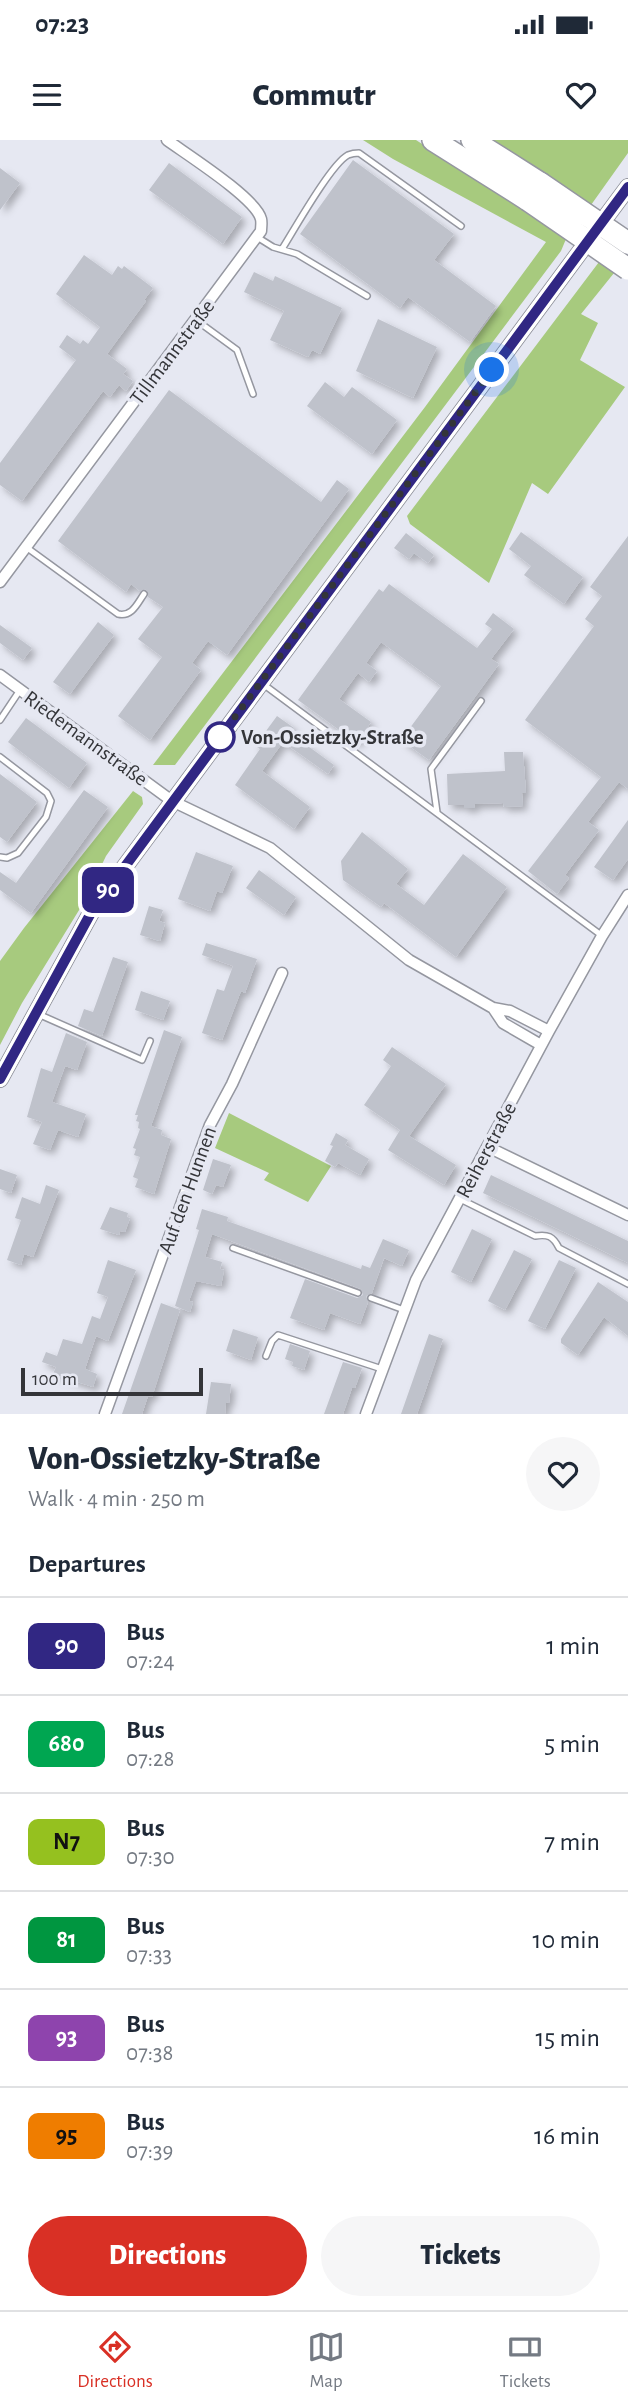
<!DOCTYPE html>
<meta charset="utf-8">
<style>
body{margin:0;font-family:"Alegreya Sans",sans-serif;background:#f6f6f7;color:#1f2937;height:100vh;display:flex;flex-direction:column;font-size:26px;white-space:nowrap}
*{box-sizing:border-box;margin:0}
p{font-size:23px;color:#747a83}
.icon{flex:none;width:38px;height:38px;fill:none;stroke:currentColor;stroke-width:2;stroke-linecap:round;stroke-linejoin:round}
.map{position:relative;height:1274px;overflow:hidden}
.drawer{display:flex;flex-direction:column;background:#fff;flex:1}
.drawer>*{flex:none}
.badge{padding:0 14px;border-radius:10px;font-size:24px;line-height:46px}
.scale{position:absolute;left:21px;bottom:18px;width:182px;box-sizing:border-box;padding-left:7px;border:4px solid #343539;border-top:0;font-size:19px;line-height:24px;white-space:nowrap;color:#343539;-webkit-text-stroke:5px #e6e8f2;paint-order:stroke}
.you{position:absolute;width:35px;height:35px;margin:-18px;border:5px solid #fff;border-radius:50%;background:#1a73e8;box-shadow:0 0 0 10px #1a73e833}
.map>.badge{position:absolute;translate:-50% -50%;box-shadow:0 0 0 4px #fff}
h2{padding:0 28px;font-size:26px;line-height:63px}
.round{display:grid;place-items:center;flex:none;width:74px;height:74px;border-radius:37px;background:#f6f6f7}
.head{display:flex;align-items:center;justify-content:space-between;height:119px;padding:0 28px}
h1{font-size:33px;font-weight:800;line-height:52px}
.primary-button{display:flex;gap:14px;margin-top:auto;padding:14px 28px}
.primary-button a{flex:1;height:80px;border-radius:42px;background:#d93025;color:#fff;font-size:28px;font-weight:800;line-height:80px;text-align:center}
.primary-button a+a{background:#f6f6f7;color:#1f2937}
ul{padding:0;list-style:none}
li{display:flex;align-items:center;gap:21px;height:98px;padding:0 28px;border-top:2px solid #e0e1e3}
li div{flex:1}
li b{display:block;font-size:26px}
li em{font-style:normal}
li .badge{min-width:77px;font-weight:700;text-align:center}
.status{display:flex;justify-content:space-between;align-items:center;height:49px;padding:0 35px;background:#fff;direction:ltr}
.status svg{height:19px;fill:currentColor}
header{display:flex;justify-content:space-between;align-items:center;height:91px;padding:0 28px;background:#fff;font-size:32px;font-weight:800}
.tab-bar{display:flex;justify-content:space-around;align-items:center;height:98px;border-top:2px solid #e0e1e3;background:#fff;font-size:19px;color:#747a83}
.tab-bar a{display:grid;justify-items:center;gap:4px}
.tab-bar .current{color:#d93025}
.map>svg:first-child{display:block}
</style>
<div class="status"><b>07:23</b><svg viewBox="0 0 49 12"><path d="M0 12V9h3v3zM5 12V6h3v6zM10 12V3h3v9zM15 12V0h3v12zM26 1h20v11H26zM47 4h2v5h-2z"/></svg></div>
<header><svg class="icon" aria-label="menu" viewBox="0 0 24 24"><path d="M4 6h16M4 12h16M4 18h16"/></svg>Commutr<svg class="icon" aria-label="heart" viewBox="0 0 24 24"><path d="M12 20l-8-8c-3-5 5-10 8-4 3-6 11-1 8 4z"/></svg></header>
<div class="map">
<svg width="628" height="1274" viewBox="0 0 628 1274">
<defs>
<filter id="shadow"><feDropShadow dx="4.5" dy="4.5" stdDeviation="3.5" flood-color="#0004"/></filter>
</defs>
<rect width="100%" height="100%" fill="#e6e8f2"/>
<path fill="#a7ca7e" d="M 363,0 L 416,0 L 566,99 L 561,111 L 175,625 L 153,625 L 425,267 L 546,102 L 393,19 Z
M 493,0 L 628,0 L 628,13 L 591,65 Z
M 599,122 L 614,133 L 581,174 L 598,183 L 580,220 L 625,247 L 548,354 L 532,343 L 489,443 L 410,384 L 407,376 Z
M 133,651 L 142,657 L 143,664 L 106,716 L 84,762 L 22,863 L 0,905 L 0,821 L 24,788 Z
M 229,973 L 331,1026 L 308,1062 L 264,1040 L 269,1033 L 215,1008 Z"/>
<path fill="#bfc2cb" filter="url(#shadow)" d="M 353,20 L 454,94 L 434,120 L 496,166 L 470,202 L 408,157 L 400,168 L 300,94 Z
M 169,23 L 242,77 L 223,104 L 149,50 Z
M 0,28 L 20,43 L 0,70 Z
M 84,115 L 112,135 L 118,126 L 122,129 L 124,126 L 153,148 L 144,160 L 146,161 L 107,214 L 127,229 L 123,234 L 133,241 L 126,251 L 119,245 L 110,257 L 103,251 L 22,361 L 0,345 L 0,323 L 76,220 L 59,207 L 67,195 L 80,204 L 83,200 L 88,204 L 100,187 L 56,154 Z
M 254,132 L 273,141 L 275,136 L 342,168 L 320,214 L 312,210 L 308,217 L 270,200 L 284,171 L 244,152 Z
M 378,179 L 437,207 L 413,258 L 356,231 Z
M 325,242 L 344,257 L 352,247 L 397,280 L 372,314 L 307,266 Z
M 169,250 L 321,362 L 337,340 L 349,349 L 227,515 L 208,501 L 192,523 L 201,530 L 150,600 L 118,576 L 162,517 L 138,499 L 163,467 L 148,457 L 146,449 L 140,451 L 131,444 L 126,452 L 58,401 Z
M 521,392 L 583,437 L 564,464 L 524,435 L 531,426 L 509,409 Z
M 406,393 L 434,415 L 428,423 L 414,413 L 409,419 L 394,408 Z
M 628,396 L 628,649 L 619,642 L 588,682 L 599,690 L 565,735 L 569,738 L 557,754 L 528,731 L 601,637 L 525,580 L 594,486 L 585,479 L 602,456 L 590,447 Z
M 389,444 L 477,508 L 492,489 L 485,484 L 493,473 L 514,489 L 491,519 L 499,524 L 429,620 L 401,600 L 441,546 L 381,502 L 366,523 L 377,531 L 369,542 L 358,533 L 339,559 L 371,582 L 357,603 L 298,560 L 379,449 L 383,452 Z
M 98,482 L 114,495 L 70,554 L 53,542 Z
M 0,485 L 32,508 L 23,520 L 0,503 Z
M 277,576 L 294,588 L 290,593 L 334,625 L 328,634 L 283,602 L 262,631 L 310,667 L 294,689 L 235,645 L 260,609 L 255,606 Z
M 26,578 L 87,623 L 69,648 L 8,602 Z
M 504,612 L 523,612 L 526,653 L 522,653 L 523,666 L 504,667 L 503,663 L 474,664 L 475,668 L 464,668 L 464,665 L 448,665 L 447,634 L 505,631 Z
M 0,634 L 37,662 L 7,702 L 0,697 Z
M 84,650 L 108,667 L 31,773 L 0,750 L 0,732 L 16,743 Z
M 628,680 L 628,719 L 613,740 L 594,727 Z
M 362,692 L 408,729 L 396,744 L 424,765 L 463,714 L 507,747 L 456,817 L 384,763 L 381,767 L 343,740 L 341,721 Z
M 196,712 L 233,726 L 222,753 L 217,751 L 210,771 L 178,759 Z
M 259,730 L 296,757 L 284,775 L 246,748 Z
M 149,766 L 163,770 L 159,781 L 165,783 L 160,801 L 140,795 Z
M 206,803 L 257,819 L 245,853 L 241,851 L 222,900 L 202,893 L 217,849 L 224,851 L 233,826 L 202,815 Z
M 113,817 L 128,822 L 102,896 L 78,886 L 84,869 L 93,872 Z
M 141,851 L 170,861 L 163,880 L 135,870 Z
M 164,890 L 182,897 L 151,986 L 162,990 L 161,995 L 171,999 L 154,1054 L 135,1047 L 138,1039 L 133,1037 L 140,1017 L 134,1015 L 136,1009 L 133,1008 L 140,989 L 138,988 L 139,982 L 136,981 L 138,975 L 135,975 Z
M 66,893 L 87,902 L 77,930 L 65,926 L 52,962 L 86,974 L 78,997 L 58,990 L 50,1010 L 33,1004 L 42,982 L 27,977 L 41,928 L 52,932 Z
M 392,907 L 446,944 L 409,996 L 456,1025 L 444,1045 L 388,1010 L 400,990 L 364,965 L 391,926 L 383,920 Z
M 336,993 L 348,1000 L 345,1005 L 369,1019 L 360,1035 L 338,1023 L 335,1027 L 325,1021 L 333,1006 L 330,1005 Z
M 213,1019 L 231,1025 L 223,1047 L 216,1045 L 212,1054 L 203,1050 Z
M 0,1029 L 17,1035 L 11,1053 L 0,1049 Z
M 491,1035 L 628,1101 L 628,1123 L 483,1053 Z
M 46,1045 L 59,1050 L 33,1117 L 24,1114 L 21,1125 L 7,1120 L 21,1080 L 15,1078 L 22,1057 L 40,1064 Z
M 110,1067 L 128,1073 L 127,1077 L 130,1078 L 125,1092 L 120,1091 L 119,1095 L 100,1089 Z
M 202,1069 L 228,1077 L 227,1081 L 361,1129 L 362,1125 L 370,1128 L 383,1099 L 409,1110 L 402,1126 L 384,1118 L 372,1153 L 366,1156 L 368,1162 L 360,1184 L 330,1173 L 324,1190 L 290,1178 L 305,1139 L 357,1158 L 363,1155 L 361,1149 L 212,1094 L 205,1117 L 222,1122 L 220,1129 L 224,1130 L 221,1146 L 196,1141 L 189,1161 L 193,1162 L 190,1172 L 175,1166 L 199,1090 L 196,1089 Z
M 472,1089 L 492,1099 L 471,1142 L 451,1132 Z
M 514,1110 L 532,1119 L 505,1170 L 488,1161 Z
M 108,1120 L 136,1130 L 108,1201 L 96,1196 L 85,1229 L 97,1234 L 93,1247 L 53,1234 L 56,1227 L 42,1222 L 46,1212 L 57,1216 L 63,1199 L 82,1204 L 92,1176 L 100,1179 L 108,1157 L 97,1153 Z
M 559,1120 L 576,1128 L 545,1189 L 528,1181 Z
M 598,1142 L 628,1162 L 628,1196 L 604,1177 L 578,1215 L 561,1203 L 561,1199 Z
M 161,1163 L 180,1170 L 152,1257 L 148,1256 L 142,1274 L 122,1274 Z
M 233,1189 L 258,1197 L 251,1220 L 226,1211 Z
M 429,1194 L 443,1199 L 426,1249 L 417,1274 L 401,1274 Z
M 290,1204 L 310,1211 L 304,1230 L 292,1226 L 293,1222 L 285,1219 Z
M 343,1222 L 362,1228 L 355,1248 L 352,1248 L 343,1274 L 324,1274 Z
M 211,1242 L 231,1244 L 229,1263 L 226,1262 L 225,1274 L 206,1274 Z"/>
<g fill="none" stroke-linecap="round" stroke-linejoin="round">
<defs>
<path id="service" d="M 257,97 L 273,107 L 297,114 L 367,156
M 282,109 C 294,90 331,24 348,15 C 353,13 354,13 359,13 L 461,86
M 196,180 L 237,210 L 253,254
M 26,407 L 118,474 C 132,477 137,464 144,454
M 263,544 L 601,795
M 0,580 L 20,550
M 0,617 L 47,653 L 51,661 L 46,677 L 18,713 L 7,718 L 0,717
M 437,672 L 431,629 L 481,561
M 38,874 L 142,920 L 150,901
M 460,1059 L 535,1096 C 548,1094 553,1096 559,1108 L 628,1144
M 233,1108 L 358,1153
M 371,1158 L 404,1170
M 266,1216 L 272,1201 L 278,1195 L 382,1229"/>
<path id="minor" d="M 0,442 L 261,91 C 261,87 262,83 261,79 C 256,58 186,14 167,0
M 0,535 L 172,661 L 270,708 L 409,820 L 493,868 L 510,871 L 549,891
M 493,868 L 503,883 L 541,905
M 488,1007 L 628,1075
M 105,1274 L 210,985 L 232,944 L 282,833
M 366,1274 L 416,1140 L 549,891 L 602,796 L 628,755"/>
<path id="secondary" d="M 0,939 L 92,771 L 628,47"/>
<path id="motorway" d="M 433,0 L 528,60
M 472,0 L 540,43"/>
</defs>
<use href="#service" stroke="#9597a0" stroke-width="8"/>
<use href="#minor" stroke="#9597a0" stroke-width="13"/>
<use href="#secondary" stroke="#9597a0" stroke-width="18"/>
<use href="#motorway" stroke="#9597a0" stroke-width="24"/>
<use href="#service" stroke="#fff" stroke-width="5"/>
<use href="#minor" stroke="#fff" stroke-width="10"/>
<use href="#secondary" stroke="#fff" stroke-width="16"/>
<use href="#motorway" stroke="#fff" stroke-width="21"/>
<defs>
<path id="motorway-bridge" d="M 540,43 L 628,103
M 528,60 L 628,129"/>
</defs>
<use href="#motorway-bridge" stroke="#9597a0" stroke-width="24" stroke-linecap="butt"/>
<use href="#motorway-bridge" stroke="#fff" stroke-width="21"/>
</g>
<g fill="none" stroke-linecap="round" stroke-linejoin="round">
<defs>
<path id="line" d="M 0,939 L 92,771 L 628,47"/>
</defs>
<use href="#line" stroke="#fff" stroke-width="16"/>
<use href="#line" stroke="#312783" stroke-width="10"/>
<path stroke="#343539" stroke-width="7" stroke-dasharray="0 12.6" d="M 220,597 L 492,230"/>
</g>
<circle fill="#fff" stroke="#312783" stroke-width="3.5" cx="220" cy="597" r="14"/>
<g text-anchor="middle" stroke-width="7" stroke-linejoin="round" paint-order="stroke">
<g font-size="21" fill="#343539" stroke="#e6e8f2">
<text transform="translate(172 212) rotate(-53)" y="7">Tillmannstraße</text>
<text transform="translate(86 598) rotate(36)" y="7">Riedemannstraße</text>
<text transform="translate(486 1010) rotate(-62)" y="7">Reiherstraße</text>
<text transform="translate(187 1050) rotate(-70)" y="7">Auf den Hunnen</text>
</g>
<g font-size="21" font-weight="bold" fill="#343539" stroke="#e6e8f2" text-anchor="start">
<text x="241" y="604">Von-Ossietzky-Straße</text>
</g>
</g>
</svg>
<div class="scale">100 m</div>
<div class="you" style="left:492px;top:230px"></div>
<b class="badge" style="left:108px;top:750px;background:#312783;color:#fff">90</b>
</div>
<section class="drawer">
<div class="head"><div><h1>Von-Ossietzky-Straße</h1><p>Walk · 4 min · 250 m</p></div><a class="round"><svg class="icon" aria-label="heart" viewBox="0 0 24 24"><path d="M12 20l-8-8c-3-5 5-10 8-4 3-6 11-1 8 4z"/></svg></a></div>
<h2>Departures</h2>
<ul>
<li><span class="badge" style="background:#312783;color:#fff">90</span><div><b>Bus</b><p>07:24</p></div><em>1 min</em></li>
<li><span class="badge" style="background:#00a651;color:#fff">680</span><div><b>Bus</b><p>07:28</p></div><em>5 min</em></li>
<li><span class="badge" style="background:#95c11f;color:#111">N7</span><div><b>Bus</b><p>07:30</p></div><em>7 min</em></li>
<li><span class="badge" style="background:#009640;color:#fff">81</span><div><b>Bus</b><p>07:33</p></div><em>10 min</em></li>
<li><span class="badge" style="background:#8e44ad;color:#fff">93</span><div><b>Bus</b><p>07:38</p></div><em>15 min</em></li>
<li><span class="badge" style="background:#ef7d00;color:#111">95</span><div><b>Bus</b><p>07:39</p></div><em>16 min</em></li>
</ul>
<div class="primary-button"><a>Directions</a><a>Tickets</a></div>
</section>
<nav class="tab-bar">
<a class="current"><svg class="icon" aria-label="directions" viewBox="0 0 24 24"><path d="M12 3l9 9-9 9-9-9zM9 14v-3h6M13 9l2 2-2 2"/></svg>Directions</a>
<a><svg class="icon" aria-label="map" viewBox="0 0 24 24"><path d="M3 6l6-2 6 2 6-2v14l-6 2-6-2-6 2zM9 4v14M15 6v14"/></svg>Map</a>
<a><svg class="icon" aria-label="tickets" viewBox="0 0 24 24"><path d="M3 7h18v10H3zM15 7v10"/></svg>Tickets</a>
</nav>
